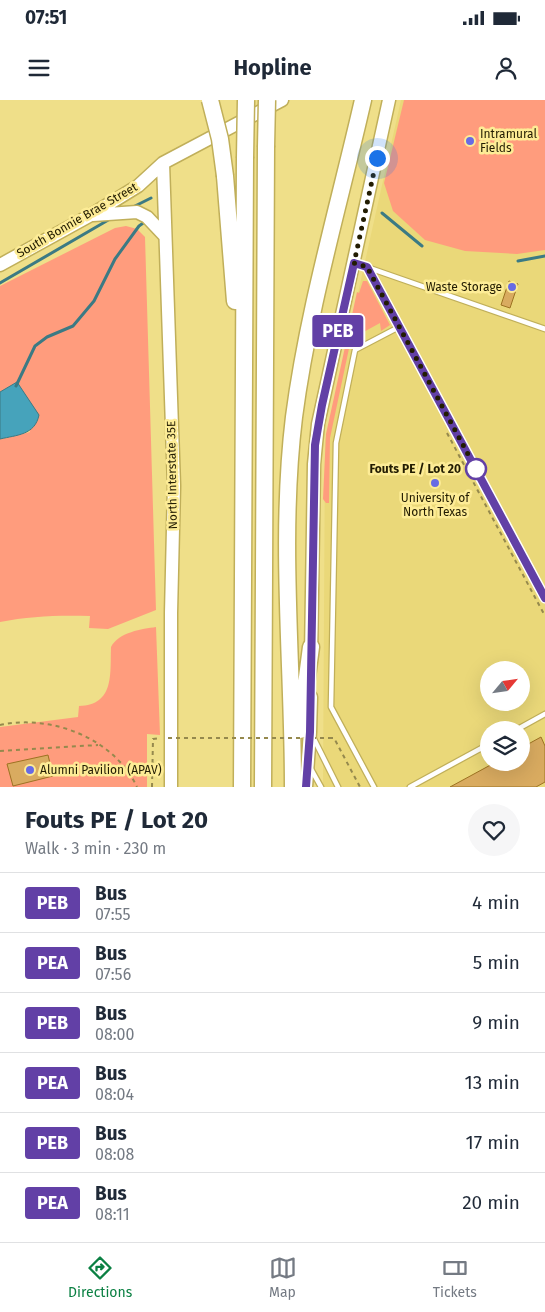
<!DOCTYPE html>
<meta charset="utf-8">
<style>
body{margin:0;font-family:"Fira Sans",sans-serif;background:#f6f6f7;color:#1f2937;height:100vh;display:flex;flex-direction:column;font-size:19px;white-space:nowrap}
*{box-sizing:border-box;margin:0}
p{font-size:16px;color:#747a83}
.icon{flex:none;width:28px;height:28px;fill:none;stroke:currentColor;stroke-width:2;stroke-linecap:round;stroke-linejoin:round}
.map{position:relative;height:687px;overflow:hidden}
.sheet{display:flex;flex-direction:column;background:#fff;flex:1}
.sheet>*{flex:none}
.badge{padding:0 10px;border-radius:4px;font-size:18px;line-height:32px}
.needle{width:32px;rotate:61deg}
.controls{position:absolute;left:480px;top:561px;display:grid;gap:10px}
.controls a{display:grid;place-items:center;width:50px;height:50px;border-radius:50%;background:#fff;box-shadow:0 5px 20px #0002;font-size:25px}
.you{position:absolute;width:25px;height:25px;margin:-12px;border:4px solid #fff;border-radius:50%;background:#1a73e8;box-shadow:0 0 0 8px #1a73e833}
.map>.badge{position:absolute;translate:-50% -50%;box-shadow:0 0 0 2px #fff}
.round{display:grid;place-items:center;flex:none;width:52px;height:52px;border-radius:26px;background:#f6f6f7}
.summary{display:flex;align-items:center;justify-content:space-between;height:85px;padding:0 25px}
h1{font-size:24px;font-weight:700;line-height:38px}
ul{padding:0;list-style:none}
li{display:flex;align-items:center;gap:15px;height:60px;padding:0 25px;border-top:1px solid #e0e1e3}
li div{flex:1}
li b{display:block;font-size:19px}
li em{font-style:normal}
li .badge{min-width:55px;font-weight:700;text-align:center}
.status{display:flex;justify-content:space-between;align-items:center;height:35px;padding:0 25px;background:#fff;direction:ltr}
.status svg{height:14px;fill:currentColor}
header{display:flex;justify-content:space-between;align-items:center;height:65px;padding:0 25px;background:#fff;font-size:22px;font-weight:700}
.tab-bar{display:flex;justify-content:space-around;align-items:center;height:70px;border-top:1px solid #e0e1e3;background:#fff;font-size:14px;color:#747a83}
.tab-bar a{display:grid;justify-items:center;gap:2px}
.tab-bar .selected{color:#0b8043}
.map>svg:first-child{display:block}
</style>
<div class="status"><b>07:51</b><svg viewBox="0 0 49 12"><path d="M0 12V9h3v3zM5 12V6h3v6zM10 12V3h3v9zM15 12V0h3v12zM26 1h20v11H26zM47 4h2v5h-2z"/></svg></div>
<header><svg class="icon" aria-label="menu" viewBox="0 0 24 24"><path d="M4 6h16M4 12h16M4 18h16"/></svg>Hopline<svg class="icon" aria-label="person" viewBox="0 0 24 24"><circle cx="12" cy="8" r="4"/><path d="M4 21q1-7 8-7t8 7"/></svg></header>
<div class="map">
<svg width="545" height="687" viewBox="0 0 545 687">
<rect width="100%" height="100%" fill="#efdf89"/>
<path fill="#ead879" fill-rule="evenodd" d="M 401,0 L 545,0 L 545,687 L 323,687 L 325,341 ZM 489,570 L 521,570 L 521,602 L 489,602 ZM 489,630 L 521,630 L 521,662 L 489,662 Z"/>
<path fill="#ff9c7d" d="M 404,0 L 545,0 L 545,150 L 517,154 L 465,151 L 425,140 L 393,111 L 384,83 Z
M 126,126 L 137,129 L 145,137 L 156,510 L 108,529 L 89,528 L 90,516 C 59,515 30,516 0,522 L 0,339 L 30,332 L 17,283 L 0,292 L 0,186 L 115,128 Z
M 363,181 L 367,181 L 390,225 L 381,231 L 380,223 L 351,239 L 330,338 L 329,403 L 326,403 L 323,399 L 326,334 L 357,192 L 359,193 Z
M 156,527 L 160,635 L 147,634 L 147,687 L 0,687 L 0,627 L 78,617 L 79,606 C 115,605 110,573 111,547 C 119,532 142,529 156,527 Z"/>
<path fill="#46a3bb" stroke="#3b7a84" d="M 17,282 L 39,315 C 35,335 17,335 0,339 L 0,292 Z"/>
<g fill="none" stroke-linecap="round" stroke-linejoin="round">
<path stroke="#3b7a84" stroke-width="3" d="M 133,107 L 151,98
M 382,113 L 422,146
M 518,161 L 545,156
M 0,183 L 110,119
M 16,286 L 35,246 L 47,237 L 73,226 L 94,201 L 115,159 L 139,126 L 146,121"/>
</g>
<path fill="#d9ab60" stroke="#9d7222" d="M 509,181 L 518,184 L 510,208 L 501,205 Z
M 541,637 L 545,646 L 545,682 L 536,687 L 450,687 L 496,662 L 521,662 L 521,648 Z
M 48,655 L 53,676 L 13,686 L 7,664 Z"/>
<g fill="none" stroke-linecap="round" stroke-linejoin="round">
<defs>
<path id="service" d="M 355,163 L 545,229
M 367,167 L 545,498
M 516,630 L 545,614
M 314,639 L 338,687
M 311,669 L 321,687
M 374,687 L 331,607 L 336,343 L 355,250 L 399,227
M 410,687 L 489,644"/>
<path id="secondary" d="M 163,63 L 174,386 L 171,513 L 171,687
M 93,115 L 137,112 L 147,117 L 165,136
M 0,165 L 91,115 L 138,86 L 163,63 L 282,0
M 311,555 L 314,364 L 318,324 L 389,0
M 306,687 L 310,632 L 311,597"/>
<path id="motorway" d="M 225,76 L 235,201
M 300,630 L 311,547
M 242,687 L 245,58
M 263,687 L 266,47
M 293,687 C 293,564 279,440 294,317 C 308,210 339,105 363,0"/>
</defs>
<use href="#service" stroke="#c0af5a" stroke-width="7"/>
<use href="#secondary" stroke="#c0af5a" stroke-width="15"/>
<use href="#motorway" stroke="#c0af5a" stroke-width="19"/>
<path stroke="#95894d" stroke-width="2" stroke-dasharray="4 4" stroke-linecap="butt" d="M 447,333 L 545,516
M 0,625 C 51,614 114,638 137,687
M 329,638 L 334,638 L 360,687
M 0,651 L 98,645
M 152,687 L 153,639 L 160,638"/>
<use href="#service" stroke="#fff" stroke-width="4.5"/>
<use href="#secondary" stroke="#fff" stroke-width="12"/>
<use href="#motorway" stroke="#fff" stroke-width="16"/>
<defs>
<path id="motorway-bridge" d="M 210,0 L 220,39 L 225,76
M 266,47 L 267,0
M 245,58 L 246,0"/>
</defs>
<use href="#motorway-bridge" stroke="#c0af5a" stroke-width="19" stroke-linecap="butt"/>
<path stroke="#95894d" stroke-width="2" stroke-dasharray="4 4" stroke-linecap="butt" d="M 168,638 L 329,638"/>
<use href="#motorway-bridge" stroke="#fff" stroke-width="16"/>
</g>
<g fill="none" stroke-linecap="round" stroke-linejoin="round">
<defs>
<path id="line" d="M 306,687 L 310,632 L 315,345 L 322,305 L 354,163 L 367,167 L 545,498"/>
</defs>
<use href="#line" stroke="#fff" stroke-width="11"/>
<use href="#line" stroke="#6240a6" stroke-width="8"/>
<path stroke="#221c02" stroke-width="5" stroke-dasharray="0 9" d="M 377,58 L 354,163 L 367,167 L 476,369"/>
</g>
<g fill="#686be4" stroke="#fdec96" stroke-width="2">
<circle cx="470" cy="41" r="5"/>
<circle cx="512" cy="187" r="5"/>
<circle cx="435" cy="383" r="5"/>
<circle cx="30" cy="670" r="5"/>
</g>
<circle fill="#fff" stroke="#6240a6" stroke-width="2.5" cx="476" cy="369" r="10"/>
<g text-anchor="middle" stroke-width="5" stroke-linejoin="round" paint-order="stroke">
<g font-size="12" fill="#221c02" stroke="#fdec96" text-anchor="start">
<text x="480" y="38">Intramural<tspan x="480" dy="14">Fields</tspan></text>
<text x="502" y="191" text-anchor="end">Waste Storage</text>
<text x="435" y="402" text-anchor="middle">University of<tspan x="435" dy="14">North Texas</tspan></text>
<text x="40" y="674">Alumni Pavilion (APAV)</text>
</g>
<g font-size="12" fill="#221c02" stroke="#fdec96">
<text transform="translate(77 120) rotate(-30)" y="4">South Bonnie Brae Street</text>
<text transform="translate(172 375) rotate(-91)" y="4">North Interstate 35E</text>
</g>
<g font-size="12" font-weight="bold" fill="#221c02" stroke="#fdec96" text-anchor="end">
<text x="461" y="373">Fouts PE / Lot 20</text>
</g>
</g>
</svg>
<div class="controls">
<a><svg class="needle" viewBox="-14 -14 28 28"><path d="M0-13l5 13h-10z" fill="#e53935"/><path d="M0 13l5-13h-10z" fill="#747a83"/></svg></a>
<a><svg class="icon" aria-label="layers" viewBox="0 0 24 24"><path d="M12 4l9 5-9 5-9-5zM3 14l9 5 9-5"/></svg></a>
</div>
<div class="you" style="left:377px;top:58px"></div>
<b class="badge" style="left:338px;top:231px;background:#6240a6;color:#fff">PEB</b>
</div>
<section class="sheet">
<div class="summary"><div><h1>Fouts PE / Lot 20</h1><p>Walk · 3 min · 230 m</p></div><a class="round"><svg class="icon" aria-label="heart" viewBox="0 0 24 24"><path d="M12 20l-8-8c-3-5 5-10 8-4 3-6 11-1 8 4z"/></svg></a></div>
<ul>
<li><span class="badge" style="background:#6240a6;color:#fff">PEB</span><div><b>Bus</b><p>07:55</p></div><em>4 min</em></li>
<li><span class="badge" style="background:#6240a6;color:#fff">PEA</span><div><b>Bus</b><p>07:56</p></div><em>5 min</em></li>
<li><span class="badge" style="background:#6240a6;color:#fff">PEB</span><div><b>Bus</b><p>08:00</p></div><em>9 min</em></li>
<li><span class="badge" style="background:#6240a6;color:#fff">PEA</span><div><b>Bus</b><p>08:04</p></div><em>13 min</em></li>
<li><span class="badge" style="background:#6240a6;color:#fff">PEB</span><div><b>Bus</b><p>08:08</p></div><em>17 min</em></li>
<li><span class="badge" style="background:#6240a6;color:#fff">PEA</span><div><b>Bus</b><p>08:11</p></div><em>20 min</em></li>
</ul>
</section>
<nav class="tab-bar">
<a class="selected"><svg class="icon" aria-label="directions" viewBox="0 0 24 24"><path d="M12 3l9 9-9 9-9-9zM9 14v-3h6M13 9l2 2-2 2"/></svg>Directions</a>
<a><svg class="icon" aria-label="map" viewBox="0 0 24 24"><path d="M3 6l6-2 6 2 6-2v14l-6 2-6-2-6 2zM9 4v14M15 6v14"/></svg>Map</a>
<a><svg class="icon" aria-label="tickets" viewBox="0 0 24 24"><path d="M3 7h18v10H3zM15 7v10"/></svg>Tickets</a>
</nav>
